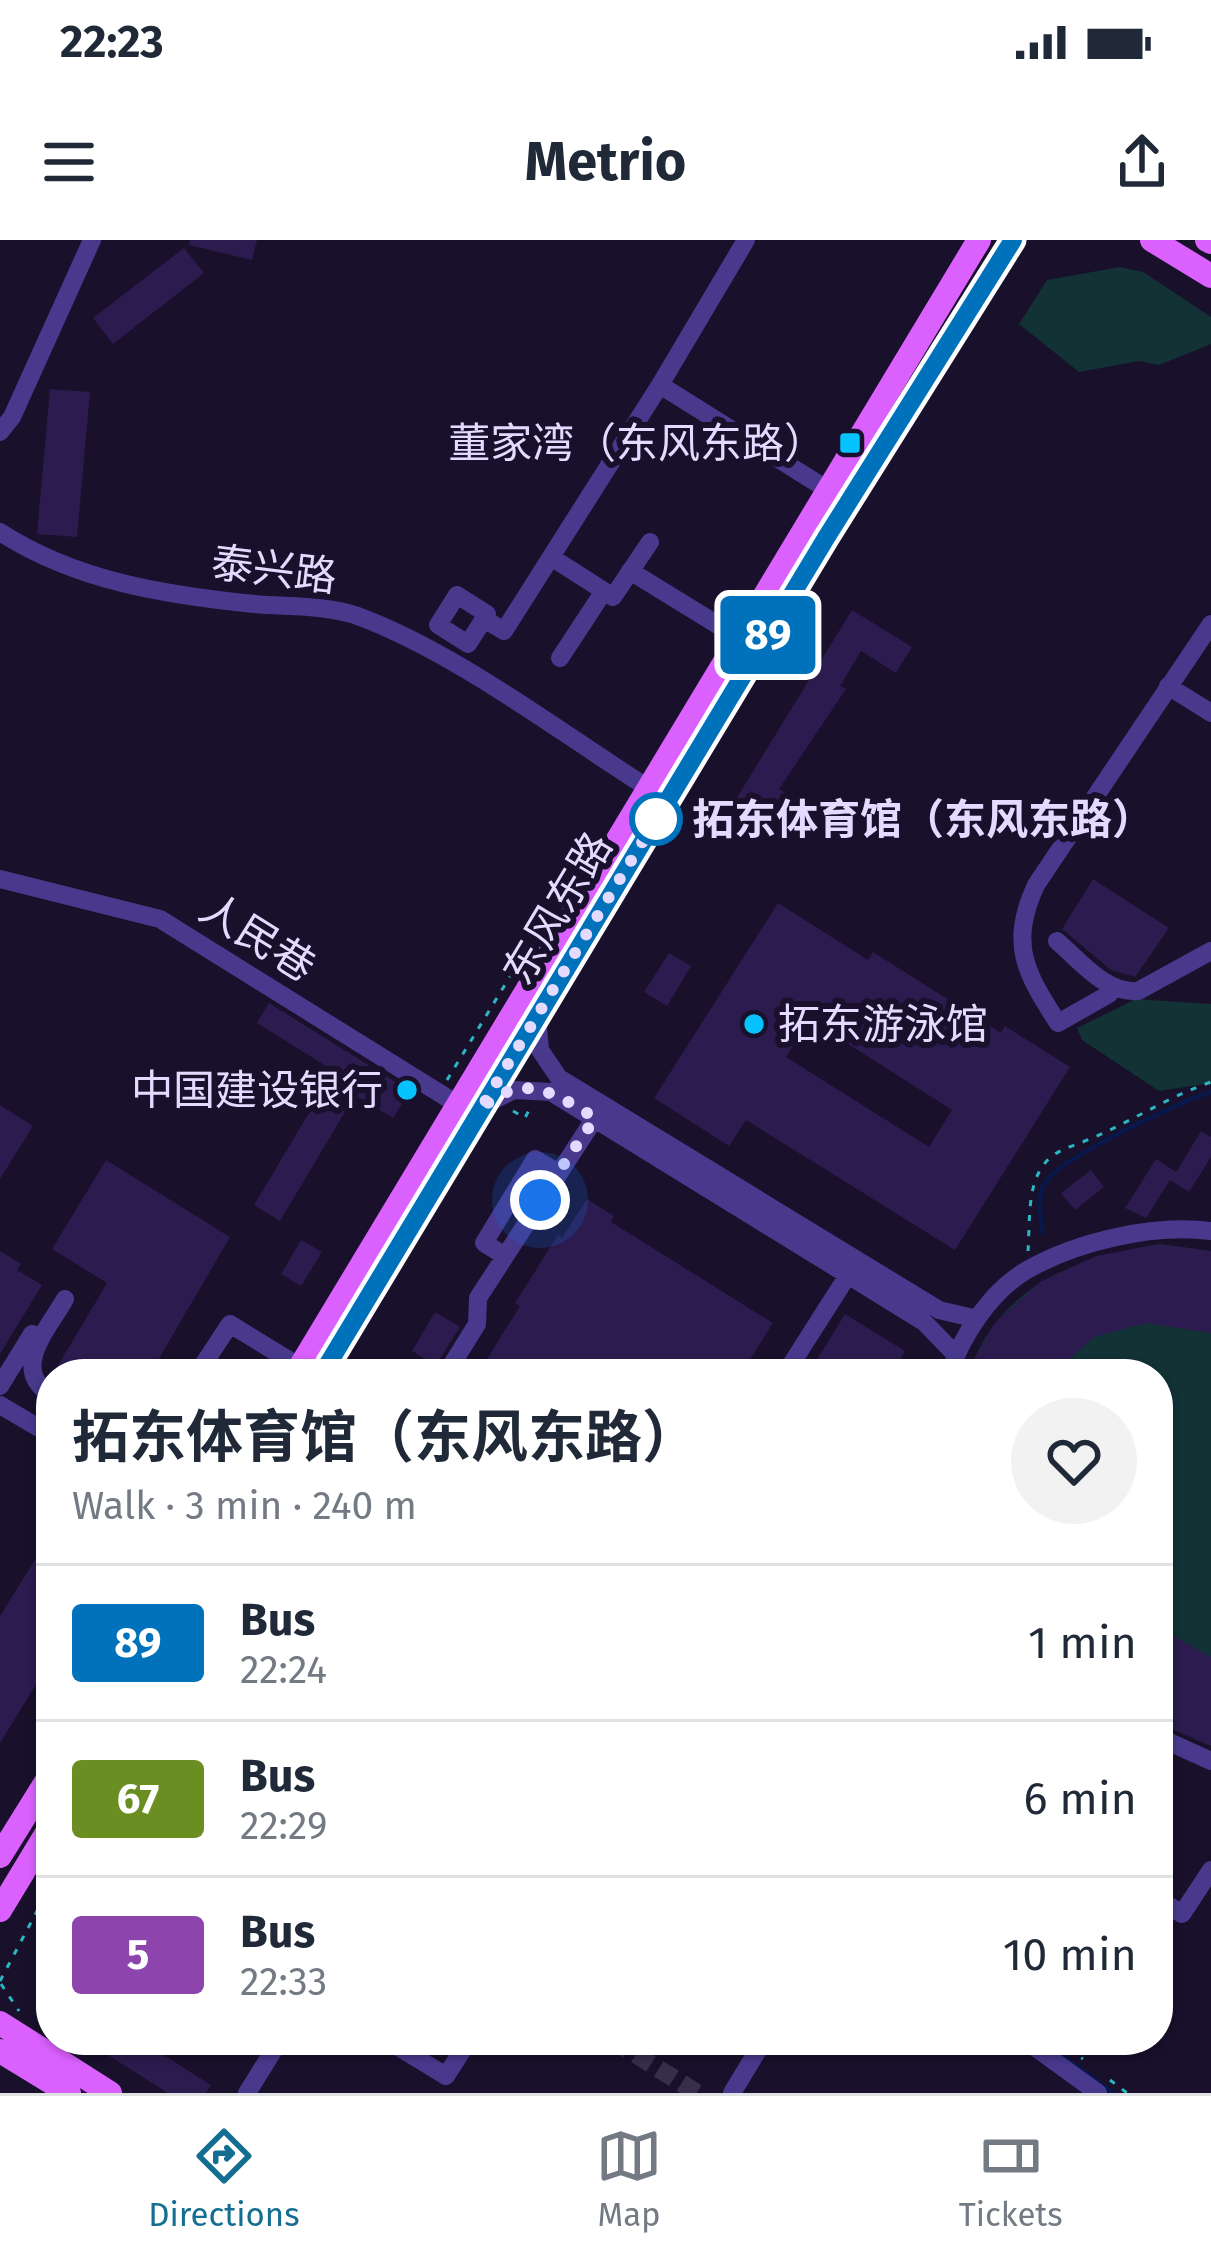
<!DOCTYPE html>
<meta charset="utf-8">
<style>
body{margin:0;font-family:"Fira Sans","Noto Sans SC",sans-serif;background:#f2f2f3;color:#1f2937;height:100vh;display:flex;flex-direction:column;font-size:45px;white-space:nowrap}
*{box-sizing:border-box;margin:0}
p{font-size:39px;color:#747a83}
.icon{flex:none;width:66px;height:66px;fill:none;stroke:currentColor;stroke-width:2;stroke-linecap:round;stroke-linejoin:round}
.map{position:relative;flex:1;overflow:hidden}
.sheet{position:absolute;left:36px;top:1119px;width:1137px;height:696px;display:flex;flex-direction:column;background:#fff;border-radius:48px;box-shadow:0 3px 9px #0004}
.sheet>*{flex:none}
.badge{padding:0 24px;border-radius:9px;font-size:42px;line-height:78px}
.you{position:absolute;width:60px;height:60px;margin:-30px;border:9px solid #fff;border-radius:50%;background:#1a73e8;box-shadow:0 0 0 18px #1a73e833}
.map>.badge{position:absolute;translate:-50% -50%;box-shadow:0 0 0 6px #fff}
.round{display:grid;place-items:center;flex:none;width:126px;height:126px;border-radius:63px;background:#f2f2f3}
.headline{display:flex;align-items:center;justify-content:space-between;height:204px;padding:0 36px}
h1{font-size:57px;font-weight:700;line-height:90px}
ul{padding:0;list-style:none}
li{display:flex;align-items:center;gap:36px;height:156px;padding:0 36px;border-top:3px solid #e0e1e3}
li div{flex:1}
li b{display:block;font-size:45px}
li em{font-style:normal}
li .badge{min-width:132px;font-weight:700;text-align:center}
.status{display:flex;justify-content:space-between;align-items:center;height:84px;padding:0 60px;background:#fff;direction:ltr}
.status svg{height:33px;fill:currentColor}
header{display:flex;justify-content:space-between;align-items:center;height:156px;padding:0 36px;background:#fff;font-size:54px;font-weight:700}
.tabs{display:flex;justify-content:space-around;align-items:center;height:168px;border-top:3px solid #e0e1e3;background:#fff;font-size:33px;color:#747a83}
.tabs a{display:grid;justify-items:center;gap:6px}
.tabs .selected{color:#146e91}
.map>svg:first-child{display:block}
</style>
<div class="status"><b>22:23</b><svg viewBox="0 0 49 12"><path d="M0 12V9h3v3zM5 12V6h3v6zM10 12V3h3v9zM15 12V0h3v12zM26 1h20v11H26zM47 4h2v5h-2z"/></svg></div>
<header><svg class="icon" aria-label="menu" viewBox="0 0 24 24"><path d="M4 6h16M4 12h16M4 18h16"/></svg>Metrio<svg class="icon" aria-label="share" viewBox="0 0 24 24"><path d="M12 15V3M7 8l5-5 5 5M5 13v7h14v-7"/></svg></header>
<div class="map">
<svg width="1211" height="1853" viewBox="0 0 1211 1853">
<rect width="100%" height="100%" fill="#19102c"/>
<path fill="#123236" d="M 1120,27 L 1143,32 L 1211,77 L 1211,104 L 1159,125 L 1139,121 L 1079,132 L 1019,84 L 1047,40 Z
M 1136,759 L 1211,764 L 1211,843 L 1159,851 L 1082,800 L 1077,788 Z
M 1159,1004 L 1211,1011 L 1211,1506 L 1158,1483 L 1158,1134 L 966,1134 C 975,1118 983,1099 994,1085 C 1037,1030 1095,1016 1159,1004 Z"/>
<g fill="none" stroke-linecap="round" stroke-linejoin="round">
<path stroke="#08174c" stroke-width="4.5" d="M 1042,992 C 1041,977 1037,958 1044,944 C 1056,920 1181,861 1211,852
M 1041,1800 L 1113,1853"/>
</g>
<path fill="#2c1b4e" fill-rule="evenodd" d="M 190,0 L 257,0 L 252,20 L 189,5 Z
M 184,8 L 204,33 L 113,104 L 93,78 Z
M 50,149 L 90,152 L 77,297 L 37,294 Z
M 852,370 L 912,407 L 896,433 L 861,411 L 840,446 L 846,449 L 779,549 L 815,571 L 798,598 L 736,559 Z
M 1093,639 L 1169,688 L 1135,737 L 1111,730 L 1062,689 Z
M 778,663 L 868,720 L 873,712 L 1001,793 L 1005,786 L 1070,827 L 955,1010 L 746,880 L 729,906 L 654,858 ZM 809,779 L 952,870 L 929,907 L 786,817 Z
M 669,713 L 691,726 L 667,766 L 644,752 Z
M 269,763 L 410,851 L 393,878 L 355,855 L 280,981 L 254,965 L 334,831 L 257,783 Z
M 0,865 L 33,886 L 0,939 Z
M 1201,891 L 1211,897 L 1211,917 L 1189,952 L 1170,940 L 1146,978 L 1125,968 L 1156,919 L 1176,932 Z
M 106,920 L 230,997 L 150,1134 L 53,1134 L 107,1043 L 52,1009 Z
M 1091,930 L 1104,947 L 1075,970 L 1061,953 Z
M 587,959 L 614,976 L 611,982 L 773,1083 L 741,1134 L 494,1134 L 482,1127 L 520,1066 L 515,1063 L 558,995 L 562,998 Z
M 301,1000 L 322,1012 L 301,1046 L 281,1034 Z
M 1159,1004 L 1211,1011 L 1211,1093 L 1145,1083 L 1094,1097 L 1053,1134 L 966,1134 L 994,1084 L 1040,1042 L 1096,1016 Z
M 0,1011 L 21,1024 L 17,1030 L 42,1045 L 0,1114 Z
M 435,1072 L 460,1087 L 436,1125 L 412,1111 Z
M 845,1074 L 905,1111 L 891,1134 L 808,1134 Z
M 51,1294 L 51,1420 L 0,1503 L 0,1376 Z
M 1158,1387 L 1211,1417 L 1211,1506 L 1158,1483 Z
M 84,1800 L 140,1800 L 211,1845 L 206,1853 L 168,1853 Z"/>
<g fill="none" stroke-linecap="round" stroke-linejoin="round">
<path stroke="#372e4c" stroke-width="18" stroke-dasharray="18 9" stroke-linecap="butt" d="M 613,1800 L 697,1853"/>
<path stroke="#2ab6c3" stroke-width="3" stroke-dasharray="6 9" stroke-linecap="butt" d="M 447,840 L 520,720
M 513,871 L 525,878 L 529,870
M 1028,1011 C 1030,984 1027,949 1042,927 C 1054,909 1072,907 1090,899 C 1133,881 1165,858 1211,842
M 0,1741 L 46,1654
M 1,1744 L 19,1771
M 1057,1800 L 1083,1819
M 1110,1840 L 1127,1853"/>
<path stroke="#48398d" stroke-width="18" d="M 660,145 L 746,0
M 0,192 L 12,177 L 92,0
M 0,292 C 76,341 165,355 254,364 C 286,367 325,365 355,375 C 454,411 558,491 648,548
M 551,317 L 604,351
M 630,331 L 739,398
M 457,355 L 487,374 L 468,404 L 438,385 Z
M 484,379 L 504,391 L 660,145 L 828,250
M 560,418 L 604,351 L 613,357 L 650,302
M 1168,446 L 1211,473
M 0,639 L 160,679 L 457,864
M 1057,701 C 1080,721 1106,754 1138,751 L 1211,711
M 1109,754 L 1058,783 C 1025,732 1009,704 1036,645 L 1211,384
M 537,777 L 540,810 L 559,838 L 939,1070 L 977,1079
M 488,863 L 514,850 L 551,852 L 924,1082 L 955,1114
M 505,1016 L 484,1003 L 535,919 L 557,932
M 197,1134 L 230,1084 L 300,1127
M 446,1134 L 477,1084 L 478,1058 L 595,878
M 785,1134 L 848,1035
M 949,1134 C 962,1095 991,1051 1027,1030 C 1078,1001 1153,984 1211,991
M 0,1146 L 32,1094
M 51,1155 C 10,1129 47,1091 65,1059
M 0,1165 L 51,1195
M 1158,1497 L 1211,1521
M 1158,1659 L 1182,1674 L 1211,1630
M 387,1800 L 446,1836 L 469,1800
M 1025,1800 L 1098,1853
M 247,1853 L 280,1800
M 732,1853 L 764,1800"/>
<path stroke="#db61ff" stroke-width="24" d="M 1152,0 L 1211,36
M 1207,0 L 1211,2
M 296,1134 L 979,0
M 322,1134 L 826,298 L 1013,0
M 0,1616 L 51,1534
M 0,1670 L 51,1586
M 0,1783 L 110,1853
M 0,1811 L 69,1853"/>
</g>
<g fill="none" stroke-linecap="round" stroke-linejoin="round">
<defs>
<path id="line" d="M 322,1134 L 826,298 L 1013,0"/>
</defs>
<use href="#line" stroke="#fff" stroke-width="27"/>
<use href="#line" stroke="#0072bc" stroke-width="18"/>
<path stroke="#e4daff" stroke-width="12" stroke-dasharray="0 21.6" d="M 540,960 L 595,878 C 554,853 522,830 480,870 L 658,576 L 656,579"/>
</g>
<g fill="#06c2ff" stroke="#19102c" stroke-width="4.5">
<rect x="838" y="191" width="24" height="24" rx="6"/>
<circle cx="754" cy="784" r="12"/>
<circle cx="407" cy="850" r="12"/>
</g>
<circle fill="#fff" stroke="#0072bc" stroke-width="6" cx="656" cy="579" r="24"/>
<g text-anchor="middle" stroke-width="12" stroke-linejoin="round" paint-order="stroke">
<g font-size="42" fill="#e4daff" stroke="#19102c" text-anchor="end">
<text x="826" y="218">董家湾（东风东路）</text>
<text x="778" y="799" text-anchor="start">拓东游泳馆</text>
<text x="383" y="865">中国建设银行</text>
</g>
<g font-size="42" fill="#e4daff" stroke="#19102c">
<text transform="translate(274 329) rotate(7)" y="15">泰兴路</text>
<text transform="translate(557 668) rotate(-59)" y="15">东风东路</text>
<text transform="translate(258 697) rotate(32)" y="15">人民巷</text>
</g>
<g font-size="42" font-weight="bold" fill="#e4daff" stroke="#19102c" text-anchor="start">
<text x="692" y="594">拓东体育馆（东风东路）</text>
</g>
</g>
</svg>
<div class="you" style="left:540px;top:960px"></div>
<b class="badge" style="left:768px;top:395px;background:#0072bc;color:#fff">89</b>
<section class="sheet">
<div class="headline"><div><h1>拓东体育馆（东风东路）</h1><p>Walk · 3 min · 240 m</p></div><a class="round"><svg class="icon" aria-label="heart" viewBox="0 0 24 24"><path d="M12 20l-8-8c-3-5 5-10 8-4 3-6 11-1 8 4z"/></svg></a></div>
<ul>
<li><span class="badge" style="background:#0072bc;color:#fff">89</span><div><b>Bus</b><p>22:24</p></div><em>1 min</em></li>
<li><span class="badge" style="background:#6b8e23;color:#fff">67</span><div><b>Bus</b><p>22:29</p></div><em>6 min</em></li>
<li><span class="badge" style="background:#8e44ad;color:#fff">5</span><div><b>Bus</b><p>22:33</p></div><em>10 min</em></li>
</ul>
</section>
</div>
<nav class="tabs">
<a class="selected"><svg class="icon" aria-label="directions" viewBox="0 0 24 24"><path d="M12 3l9 9-9 9-9-9zM9 14v-3h6M13 9l2 2-2 2"/></svg>Directions</a>
<a><svg class="icon" aria-label="map" viewBox="0 0 24 24"><path d="M3 6l6-2 6 2 6-2v14l-6 2-6-2-6 2zM9 4v14M15 6v14"/></svg>Map</a>
<a><svg class="icon" aria-label="tickets" viewBox="0 0 24 24"><path d="M3 7h18v10H3zM15 7v10"/></svg>Tickets</a>
</nav>
